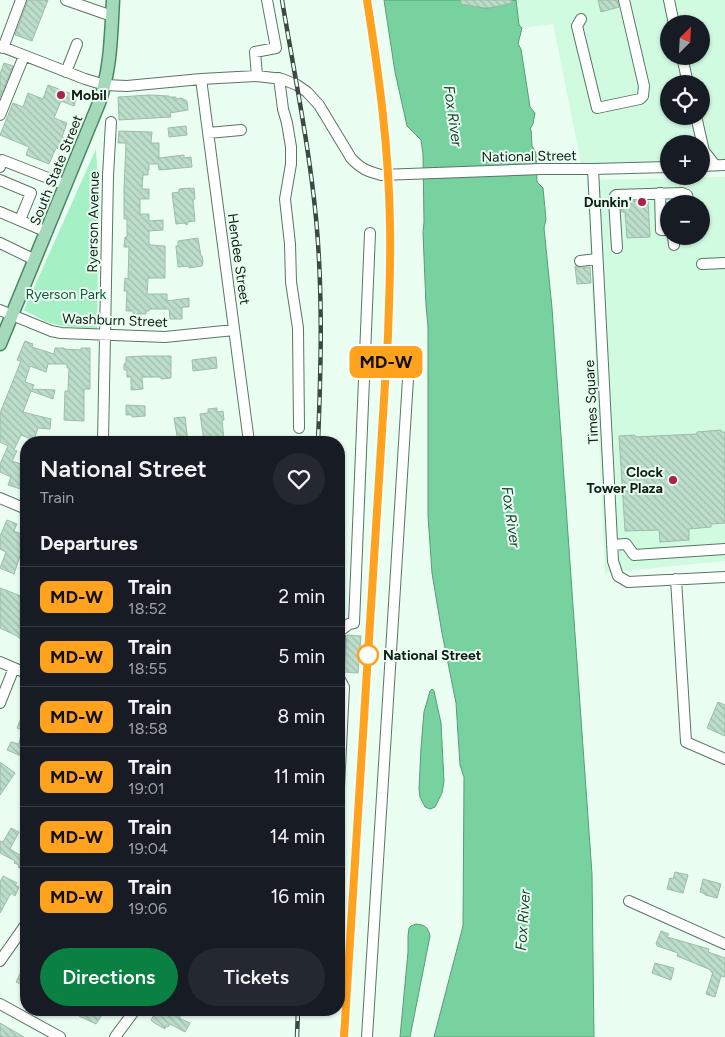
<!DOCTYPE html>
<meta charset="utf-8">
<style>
body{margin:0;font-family:Figtree,sans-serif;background:#242831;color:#f1f3f6;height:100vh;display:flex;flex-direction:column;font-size:19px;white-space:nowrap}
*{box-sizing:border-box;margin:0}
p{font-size:16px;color:#9ea1a6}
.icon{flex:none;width:28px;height:28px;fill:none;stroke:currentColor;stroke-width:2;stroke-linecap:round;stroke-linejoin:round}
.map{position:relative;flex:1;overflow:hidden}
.drawer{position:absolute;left:20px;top:436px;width:325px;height:580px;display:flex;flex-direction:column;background:#171b24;border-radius:20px;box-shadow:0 1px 4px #0004}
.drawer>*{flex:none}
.badge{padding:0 10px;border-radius:8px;font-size:18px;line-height:32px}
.needle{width:32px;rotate:24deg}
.controls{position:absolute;left:660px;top:15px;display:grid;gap:10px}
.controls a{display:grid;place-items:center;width:50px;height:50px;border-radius:50%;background:#171b24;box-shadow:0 1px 4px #0004;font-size:25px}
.map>.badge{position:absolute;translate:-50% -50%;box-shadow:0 0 0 2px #fff}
h2{padding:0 20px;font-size:19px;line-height:45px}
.round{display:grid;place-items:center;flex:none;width:52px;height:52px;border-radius:26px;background:#242831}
.head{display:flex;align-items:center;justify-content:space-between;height:85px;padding:0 20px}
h1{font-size:24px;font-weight:600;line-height:38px}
.cta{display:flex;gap:10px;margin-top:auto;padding:10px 20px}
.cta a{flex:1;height:58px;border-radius:30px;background:#0b8043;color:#fff;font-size:20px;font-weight:600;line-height:58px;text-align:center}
.cta a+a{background:#242831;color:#f1f3f6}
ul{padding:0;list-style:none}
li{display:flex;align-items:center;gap:15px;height:60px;padding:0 20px;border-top:1px solid #363941}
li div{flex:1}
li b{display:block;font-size:19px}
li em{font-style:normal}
li .badge{min-width:55px;font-weight:700;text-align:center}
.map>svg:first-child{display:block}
</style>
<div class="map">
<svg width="725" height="1037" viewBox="0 0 725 1037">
<defs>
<pattern id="building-back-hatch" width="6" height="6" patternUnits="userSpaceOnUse" patternTransform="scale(1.25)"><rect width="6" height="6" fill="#bcddc9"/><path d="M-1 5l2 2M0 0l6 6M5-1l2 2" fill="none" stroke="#a1bdac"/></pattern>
</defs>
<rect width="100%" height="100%" fill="#eafff2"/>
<path fill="#d1fbe1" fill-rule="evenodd" d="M 515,0 L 725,0 L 725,165 L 701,166 L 701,144 L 669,144 L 669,167 L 582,169 L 553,24 L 522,28 L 519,25 ZM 669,24 L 701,24 L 701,56 L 669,56 ZM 669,84 L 701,84 L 701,116 L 669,116 Z
M 725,177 L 725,561 L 605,573 L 587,180 ZM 669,204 L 701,204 L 701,236 L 669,236 Z"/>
<path fill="#a5f0c4" d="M 96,149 L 99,201 L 97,329 L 62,326 L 46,322 L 24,310 Z"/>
<path fill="#77d2a0" stroke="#589c77" d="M 384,0 L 468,0 C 475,10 490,9 501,5 C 506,3 510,0 516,0 L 519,25 L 522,28 L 518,44 L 521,49 L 530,107 L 535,113 L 533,124 L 530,129 L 531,130 L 532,146 L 536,153 L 537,182 L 543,188 L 546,219 L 544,228 L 552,308 L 557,379 L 592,874 L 594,1037 L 434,1037 L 463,926 L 464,777 L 460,765 L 456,703 L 442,633 L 432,573 L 428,516 L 428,327 L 426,305 L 423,233 L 424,222 L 423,154 L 421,140 L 407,126 L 395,72 Z
M 432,689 L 434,691 L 441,723 L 444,781 L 442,793 L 435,807 L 430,809 L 425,807 L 420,797 L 419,789 L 421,748 L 424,712 L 430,691 Z
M 416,924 C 425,925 428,927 430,936 L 410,1037 L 400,1037 L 408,952 L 408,936 L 409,928 L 411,926 Z"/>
<path fill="url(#building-back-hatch)" stroke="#9cbca8" d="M 28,0 L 48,0 L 32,41 L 15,35 Z
M 461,0 L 512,0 L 512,3 L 494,7 L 485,8 L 461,4 Z
M 598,0 L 617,0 L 619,7 L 601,12 Z
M 4,63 L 13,66 L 0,97 L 0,74 Z
M 48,85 L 77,96 L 74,106 L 61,101 L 54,118 L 67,123 L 62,137 L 64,138 L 59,149 L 56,148 L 49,164 L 26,155 L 29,147 L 0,135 L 13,103 L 23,107 L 28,93 L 43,99 Z
M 150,95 L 169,96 L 169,97 L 176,97 L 176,99 L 181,98 L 187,101 L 188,110 L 170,113 L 171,117 L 119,120 L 118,97 Z
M 186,126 L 187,135 L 169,137 L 168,128 Z
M 119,131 L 152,132 L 151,143 L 159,143 L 159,158 L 184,155 L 184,158 L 191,157 L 192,167 L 159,170 L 158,164 L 149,164 L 149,170 L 148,170 L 148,175 L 143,175 L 142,189 L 149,189 L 149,199 L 140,199 L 140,214 L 149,214 L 149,221 L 163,220 L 163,230 L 149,231 L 149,244 L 150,244 L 150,245 L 165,246 L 165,278 L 148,278 L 147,294 L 167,294 L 167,301 L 189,298 L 189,307 L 182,307 L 182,319 L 170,319 L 169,309 L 149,309 L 149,311 L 146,311 L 146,314 L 138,314 L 133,322 L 133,311 L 126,311 L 127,291 L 124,291 L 125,278 L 128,279 L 129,247 L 124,247 L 125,237 L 127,237 L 127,219 L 124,219 L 124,189 L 126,143 L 118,143 Z
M 191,188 L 191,189 L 194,188 L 195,199 L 193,200 L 195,221 L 188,222 L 187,225 L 184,223 L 176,224 L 172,193 L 179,192 L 179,189 Z
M 648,201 L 650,237 L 627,238 L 625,212 L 622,212 L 621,202 Z
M 198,238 L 201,256 L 202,256 L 203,261 L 202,266 L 189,268 L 189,266 L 178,267 L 176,246 L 178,246 L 178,241 Z
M 575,266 L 580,268 L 590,267 L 591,283 L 577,284 Z
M 25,341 L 33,344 L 32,347 L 54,354 L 55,348 L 64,348 L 64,349 L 81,350 L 81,348 L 90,348 L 90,389 L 84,389 L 84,421 L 64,420 L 65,391 L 68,391 L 69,368 L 67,368 L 67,364 L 48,364 L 46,372 L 30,366 L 25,382 L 34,385 L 32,389 L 55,390 L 53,399 L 31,391 L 23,412 L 51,419 L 50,429 L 38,428 L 34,440 L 21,435 L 14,450 L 17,451 L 12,461 L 24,465 L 23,468 L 26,469 L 26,485 L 24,490 L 8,485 L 11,477 L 0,472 L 0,464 L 8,446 L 0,442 L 0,413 L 21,361 L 17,360 Z
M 143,356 L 171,356 L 171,378 L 161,379 L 161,377 L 142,377 L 143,389 L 131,390 L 131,377 L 127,377 L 127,370 L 124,370 L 124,364 L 126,363 L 126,357 Z
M 216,357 L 217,368 L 193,371 L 192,360 Z
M 126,405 L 145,406 L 145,416 L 132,417 L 132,415 L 126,415 Z
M 217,408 L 217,412 L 223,411 L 224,420 L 222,420 L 224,440 L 216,441 L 216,442 L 209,442 L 209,440 L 204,441 L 200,414 L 208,413 L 208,409 Z
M 185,417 L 188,442 L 178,442 L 174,418 Z
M 721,430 L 721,432 L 725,432 L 725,523 L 711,524 L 711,527 L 689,529 L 689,540 L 660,542 L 659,530 L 625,531 L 619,436 L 635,435 L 635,437 L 697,434 L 697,432 Z
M 7,520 L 17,524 L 14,531 L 26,536 L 26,559 L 20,556 L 14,574 L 0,568 L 6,552 L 0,549 L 0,536 Z
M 0,588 L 26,598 L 26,638 L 22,639 L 19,638 L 17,636 L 0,628 Z
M 347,635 L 361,636 L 358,673 L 344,672 Z
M 718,702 L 725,705 L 725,736 L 707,728 Z
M 26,706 L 26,758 L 7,750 L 11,742 L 19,744 L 22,730 L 17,728 Z
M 0,762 L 15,773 L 0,795 Z
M 11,828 L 19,832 L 10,849 L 23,857 L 26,851 L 26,871 L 18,867 L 19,865 L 14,863 L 15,861 L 0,853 L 0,841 L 3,842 Z
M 675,872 L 688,875 L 683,893 L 667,889 L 670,878 L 673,879 Z
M 3,876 L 17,883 L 15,885 L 19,887 L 15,896 L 11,893 L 0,913 L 0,882 Z
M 703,879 L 721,884 L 717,898 L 705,895 L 705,894 L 700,892 Z
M 661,931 L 669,934 L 667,937 L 709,949 L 708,952 L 725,958 L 725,977 L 721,976 L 715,997 L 706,994 L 713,972 L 711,972 L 711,970 L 677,956 L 678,953 L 657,946 L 657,945 L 656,944 Z
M 26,962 L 26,987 L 16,982 Z
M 655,963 L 674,968 L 671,980 L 652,973 Z
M 82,1010 L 93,1010 L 102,1015 L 96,1024 L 79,1016 Z
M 157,1010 L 184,1010 L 179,1018 L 190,1023 L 185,1032 L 170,1024 L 168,1027 L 166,1026 L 165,1029 L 153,1022 L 151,1020 Z
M 0,1023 L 24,1037 L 0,1037 Z"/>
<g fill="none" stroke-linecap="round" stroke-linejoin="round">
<defs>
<path id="minor" d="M 66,0 L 112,16
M 669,0 L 674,24
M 581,19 L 577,26 L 597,108 L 640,99 L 643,96 L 644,86 L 624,0
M 0,46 L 85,79 L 105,85 L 127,86 L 201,79 L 257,76 L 282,79 L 297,85 L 307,92 L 319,105 L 351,158 C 361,169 367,171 381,175 L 541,169 L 593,169 L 669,167
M 3,48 L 21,0
M 682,56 L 688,84
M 66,72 L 77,44
M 257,76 L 255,52 L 276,48 L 267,0
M 279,78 L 283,109 L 287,123 L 291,147 L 291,164 L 285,199 L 290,244 L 291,282 L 298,328 L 299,428
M 201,79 L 249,442
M 0,115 L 24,56
M 696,116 L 704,151 L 715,165
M 208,133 L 241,130
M 701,166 L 725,165
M 0,167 L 2,160 L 66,185
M 593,169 L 613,561 L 618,576 L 628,582 L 725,577
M 0,180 L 31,193 L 20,220
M 660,193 L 661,230 L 669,230
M 0,212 L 47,232
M 673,236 L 674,245
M 0,243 L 35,260
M 617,248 L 614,200 L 615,196 L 616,195 L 682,193 L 687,195 L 689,204
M 580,261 L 597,259
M 702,264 L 725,263
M 0,310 L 51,331 L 61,333 L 165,337 L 234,330
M 103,442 L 108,176 L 111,122
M 0,498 L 26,509
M 612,545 L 626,544 L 634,555 L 725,549
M 676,579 L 686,742 L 725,759
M 339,660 L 340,631 L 349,624 L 354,623 L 370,233
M 0,662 L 26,673
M 339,678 L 344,687 L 339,787
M 0,703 L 14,668
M 629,901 L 725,944
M 0,961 L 26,924
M 0,1004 L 60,1037
M 115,1037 L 135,1010
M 367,1037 L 409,363"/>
<path id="major" d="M 0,344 L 99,103 C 111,69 111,35 113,0"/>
</defs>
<use href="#minor" stroke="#587664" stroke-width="12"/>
<use href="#major" stroke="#4a8765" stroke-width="15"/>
<use href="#minor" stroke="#fff" stroke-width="10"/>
<use href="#major" stroke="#a4d9bc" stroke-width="12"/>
<defs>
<path id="rail" d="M 282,0 C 294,72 309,145 316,218 C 323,293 321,368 318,442
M 297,1037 L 298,1010
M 344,1037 L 388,336 C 390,276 391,216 387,156 C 383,104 375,52 367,0"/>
</defs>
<use href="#rail" stroke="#3b4940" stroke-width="4.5"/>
<use href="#rail" stroke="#eafff2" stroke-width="2.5" stroke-dasharray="8" stroke-linecap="butt"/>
</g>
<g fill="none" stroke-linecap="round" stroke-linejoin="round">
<defs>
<path id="line" d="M 344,1037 L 388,336 C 389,299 391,262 390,225 C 389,149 379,75 367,0"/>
</defs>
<use href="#line" stroke="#fff" stroke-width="11"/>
<use href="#line" stroke="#ffa21d" stroke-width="8"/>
</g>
<g fill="#af1e4e" stroke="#eafff2" stroke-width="2">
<circle cx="61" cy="95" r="5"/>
<circle cx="642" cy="202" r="5"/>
<circle cx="673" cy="480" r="5"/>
</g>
<circle fill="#fff" stroke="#ffa21d" stroke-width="2.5" cx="368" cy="655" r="10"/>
<g text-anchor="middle" stroke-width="4" stroke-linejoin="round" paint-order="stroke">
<g font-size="14" font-weight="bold" fill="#111e16" stroke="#eafff2" text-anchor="end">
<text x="71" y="100" text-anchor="start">Mobil</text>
<text x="632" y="207">Dunkin'</text>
<text x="663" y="477">Clock<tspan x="663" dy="16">Tower Plaza</tspan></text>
</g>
<g font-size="14" fill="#111e16" stroke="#eafff2">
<text transform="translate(529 156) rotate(-1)" y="5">National Street</text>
<text transform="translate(56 170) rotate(-68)" y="5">South State Street</text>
<text transform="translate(93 222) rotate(-89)" y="5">Ryerson Avenue</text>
<text transform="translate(239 259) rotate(82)" y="5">Hendee Street</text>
<text transform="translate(115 320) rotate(2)" y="5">Washburn Street</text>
<text transform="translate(591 402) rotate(-93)" y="5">Times Square</text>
</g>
<g font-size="14" fill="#105736" stroke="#eafff2">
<text x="66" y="299">Ryerson Park</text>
</g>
<g font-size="14" font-weight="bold" fill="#111e16" stroke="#eafff2" text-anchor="start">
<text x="383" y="660">National Street</text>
</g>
<g font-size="15" font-style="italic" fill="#173e2a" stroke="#eafff2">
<text transform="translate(453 116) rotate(82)" y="5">Fox River</text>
<text transform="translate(511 517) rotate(82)" y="5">Fox River</text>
<text transform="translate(523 920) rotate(-86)" y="5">Fox River</text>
</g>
</g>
</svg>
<div class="controls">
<a><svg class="needle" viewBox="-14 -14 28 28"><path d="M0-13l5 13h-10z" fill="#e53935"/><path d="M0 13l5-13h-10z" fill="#9ea1a6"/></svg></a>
<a><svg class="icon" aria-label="locate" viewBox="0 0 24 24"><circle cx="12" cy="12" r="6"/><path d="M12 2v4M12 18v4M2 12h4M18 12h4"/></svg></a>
<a>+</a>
<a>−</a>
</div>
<b class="badge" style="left:386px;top:362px;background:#ffa21d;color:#111">MD-W</b>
<section class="drawer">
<div class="head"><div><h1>National Street</h1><p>Train</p></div><a class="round"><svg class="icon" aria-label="heart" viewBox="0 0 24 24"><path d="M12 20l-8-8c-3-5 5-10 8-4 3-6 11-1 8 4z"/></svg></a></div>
<h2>Departures</h2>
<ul>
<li><span class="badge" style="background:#ffa21d;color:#111">MD-W</span><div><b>Train</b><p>18:52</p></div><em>2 min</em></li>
<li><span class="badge" style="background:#ffa21d;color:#111">MD-W</span><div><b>Train</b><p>18:55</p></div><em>5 min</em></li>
<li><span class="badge" style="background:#ffa21d;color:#111">MD-W</span><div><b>Train</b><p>18:58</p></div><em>8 min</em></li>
<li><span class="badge" style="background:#ffa21d;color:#111">MD-W</span><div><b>Train</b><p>19:01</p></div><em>11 min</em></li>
<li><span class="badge" style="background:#ffa21d;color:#111">MD-W</span><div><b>Train</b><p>19:04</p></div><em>14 min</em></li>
<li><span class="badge" style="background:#ffa21d;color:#111">MD-W</span><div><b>Train</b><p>19:06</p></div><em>16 min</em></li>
</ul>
<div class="cta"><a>Directions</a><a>Tickets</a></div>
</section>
</div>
